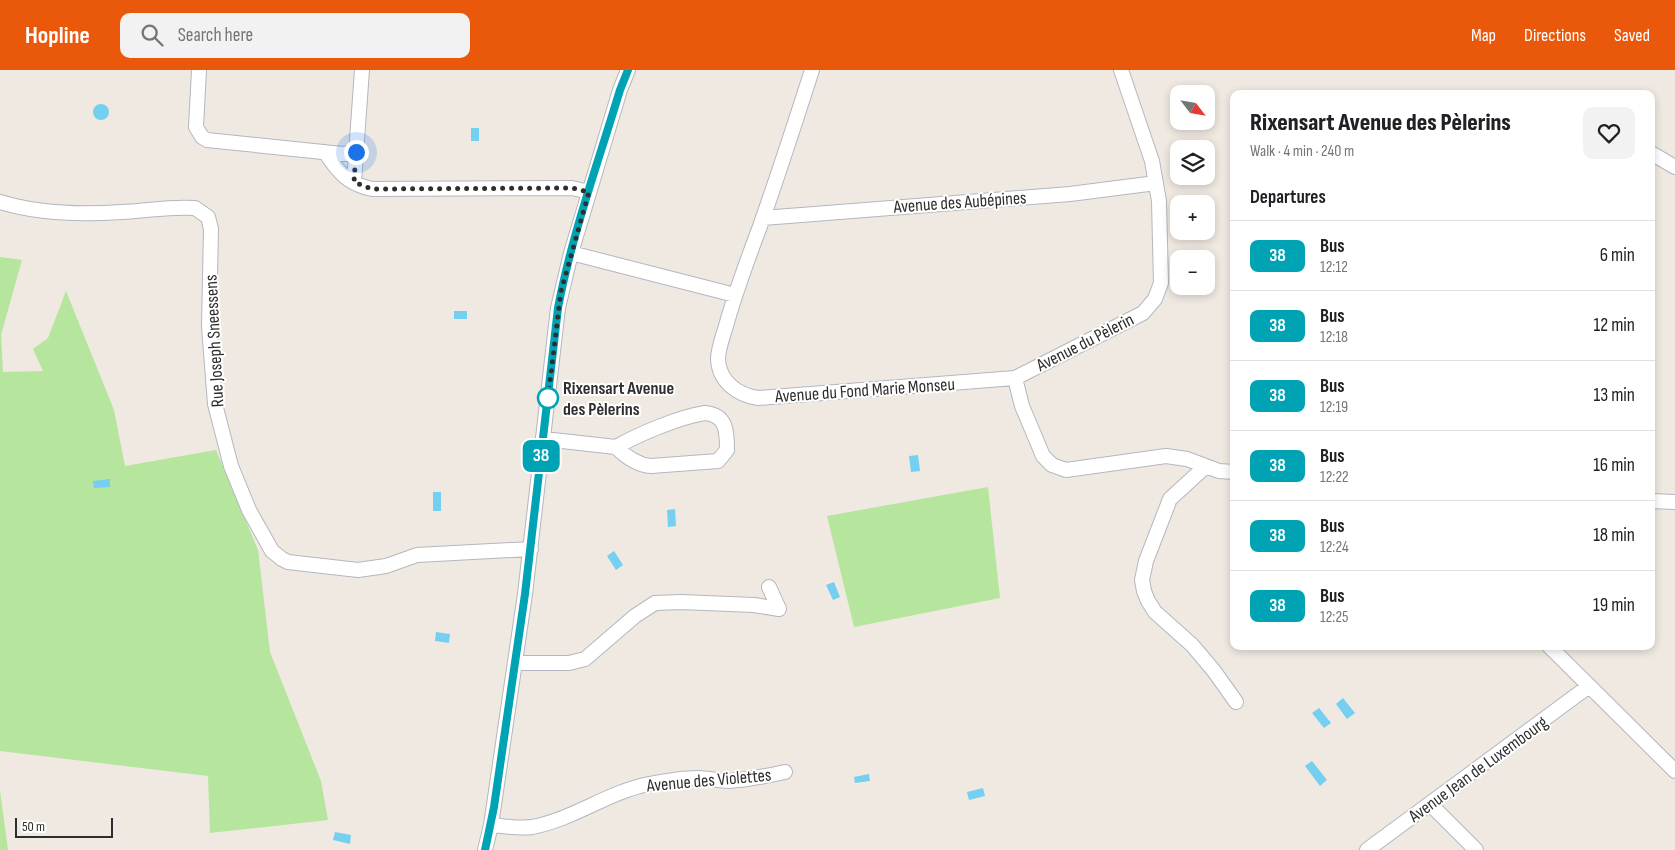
<!DOCTYPE html>
<meta charset="utf-8">
<style>
body{margin:0;font-family:"Sofia Sans Condensed",sans-serif;background:#f2f2f2;color:#202124;height:100vh;display:flex;flex-direction:column;font-size:19px;white-space:nowrap}
*{box-sizing:border-box;margin:0}
p{font-size:16px;color:#757577}
.icon{flex:none;width:28px;height:28px;fill:none;stroke:currentColor;stroke-width:2;stroke-linecap:round;stroke-linejoin:round}
.map{position:relative;flex:1;overflow:hidden}
.sheet{position:absolute;left:1230px;top:20px;width:425px;height:560px;display:flex;flex-direction:column;background:#fff;border-radius:10px;box-shadow:0 2px 8px #0003}
.sheet>*{flex:none}
.badge{padding:0 10px;border-radius:8px;font-size:18px;line-height:32px}
.needle{width:32px;rotate:121deg}
.controls{position:absolute;left:1170px;top:15px;display:grid;gap:10px}
.controls a{display:grid;place-items:center;width:45px;height:45px;border-radius:10px;background:#fff;box-shadow:0 2px 8px #0003;font-size:25px}
.scale{position:absolute;left:15px;bottom:12px;width:98px;box-sizing:border-box;padding-left:5px;border:2px solid #2e2e2e;border-top:0;font-size:14px;line-height:18px;white-space:nowrap;color:#2e2e2e;-webkit-text-stroke:4px #fff;paint-order:stroke}
.you{position:absolute;width:25px;height:25px;margin:-12px;border:4px solid #fff;border-radius:50%;background:#1a73e8;box-shadow:0 0 0 8px #1a73e833}
.map>.badge{position:absolute;translate:-50% -50%;box-shadow:0 0 0 2px #fff}
h2{padding:0 20px;font-size:19px;line-height:45px}
.round{display:grid;place-items:center;flex:none;width:52px;height:52px;border-radius:10px;background:#f2f2f2}
.headline{display:flex;align-items:center;justify-content:space-between;height:85px;padding:0 20px}
h1{font-size:24px;font-weight:800;line-height:38px}
ul{padding:0;list-style:none}
li{display:flex;align-items:center;gap:15px;height:70px;padding:0 20px;border-top:1px solid #e0e0e0}
li div{flex:1}
li b{display:block;font-size:19px}
li em{font-style:normal}
li .badge{min-width:55px;font-weight:700;text-align:center}
header{display:flex;align-items:center;gap:30px;box-sizing:border-box;height:70px;padding:0 25px;background:#ea580c;color:#fff}
header strong{font-size:24px}
nav{display:flex;gap:28px;margin-inline-start:auto;font-size:18px}
.search{width:350px;height:45px;background:#f2f2f2;display:flex;align-items:center;gap:12px;box-sizing:border-box;padding:0 18px;border-radius:10px;color:#757577;font-size:19px}
.map>svg:first-child{display:block}
</style>
<header>
<strong>Hopline</strong>
<div class="search"><svg class="icon" aria-label="search" viewBox="0 0 24 24"><circle cx="10" cy="10" r="6"/><path d="M15 15l6 6"/></svg>Search here</div>
<nav><a>Map</a><a>Directions</a><a>Saved</a></nav>
</header>
<div class="map">
<svg width="1675" height="780" viewBox="0 0 1675 780">
<rect width="100%" height="100%" fill="#efe9e1"/>
<path fill="#b6e59e" d="M 0,187 L 22,190 L 1,265 L 3,302 L 43,301 L 33,279 L 48,268 L 66,221 L 114,340 L 125,396 L 216,380 L 258,480 L 270,582 L 321,711 L 328,750 L 210,763 L 208,706 L 0,681 Z
M 988,417 L 1000,528 L 854,557 L 827,446 Z
M 0,721 L 8,780 L 0,780 Z"/>
<path fill="#75cff0" d="M93 42a8 8 0 1 1 16 0a8 8 0 1 1-16 0Z
M 471,58 L 479,58 L 479,71 L 471,71 Z
M 454,241 L 467,241 L 467,249 L 454,249 Z
M 918,385 L 920,401 L 911,402 L 909,386 Z
M 110,409 L 110,417 L 94,418 L 93,411 Z
M 433,422 L 441,422 L 441,441 L 433,441 Z
M 675,439 L 676,456 L 668,457 L 667,440 Z
M 614,481 L 623,495 L 616,500 L 607,486 Z
M 834,512 L 840,527 L 833,530 L 826,515 Z
M 436,562 L 450,564 L 449,573 L 435,571 Z
M 1343,628 L 1355,643 L 1347,649 L 1336,634 Z
M 1319,638 L 1331,653 L 1324,658 L 1312,643 Z
M 1312,691 L 1327,710 L 1320,716 L 1305,696 Z
M 869,704 L 870,711 L 855,713 L 854,707 Z
M 983,718 L 985,726 L 969,730 L 967,722 Z
M 335,762 L 351,765 L 350,774 L 333,770 Z"/>
<g fill="none" stroke-linecap="round" stroke-linejoin="round">
<defs>
<path id="street" d="M 199,0 L 196,57 L 202,67 L 207,70 L 342,84 L 357,82
M 812,0 C 795,53 778,106 759,159 C 747,191 735,223 726,256 C 723,266 718,279 718,289 C 719,312 738,325 758,328 L 1015,308 L 1022,336 L 1043,386 L 1052,395 L 1066,400 L 1166,386 L 1187,389 L 1219,401 L 1234,402
M 325,82 C 338,102 348,114 372,119 L 572,118 L 589,122
M 1651,83 L 1675,97
M 354,112 L 362,0
M 0,132 C 39,144 81,145 122,142 C 146,141 171,136 195,138 L 208,147 L 211,159 L 209,257 L 215,334 L 231,396 L 249,440 L 272,481 L 282,489 L 288,492 L 358,500 L 386,496 L 417,485 L 531,479
M 763,148 L 1070,124 L 1156,113
M 571,183 L 735,225
M 1015,308 L 1143,243 L 1155,229 L 1161,213 L 1159,131 L 1152,91 L 1121,0
M 705,343 C 727,345 727,362 727,380 L 718,391 L 651,396 C 637,395 626,387 616,377 C 639,364 679,347 705,343 Z
M 544,369 L 616,377
M 1206,396 L 1170,429 L 1146,491 L 1142,510 L 1144,521 L 1148,531 L 1155,542 L 1192,575 L 1214,601 L 1236,632
M 1651,431 L 1675,432
M 1549,576 L 1675,701
M 516,593 L 569,593 L 585,589 L 635,546 L 655,533 L 681,532 L 754,535 L 779,539 L 769,517
M 1430,734 L 1476,780
M 491,755 C 504,756 519,759 532,757 C 574,749 608,722 649,714 C 665,711 682,708 698,708 C 708,708 718,711 729,711 C 748,710 766,706 785,702
M 485,780 L 491,755 L 525,524 L 558,238 L 571,183 L 620,20 L 628,0
M 1367,780 L 1589,616"/>
</defs>
<use href="#street" stroke="#b4b7c1" stroke-width="16"/>
<use href="#street" stroke="#fff" stroke-width="14"/>
</g>
<g fill="none" stroke-linecap="round" stroke-linejoin="round">
<defs>
<path id="line" d="M 485,780 L 494,737 L 525,524 L 558,238 C 572,164 598,93 620,20 L 628,0"/>
</defs>
<use href="#line" stroke="#fff" stroke-width="11"/>
<use href="#line" stroke="#00a3b4" stroke-width="8"/>
<path stroke="#2e2e2e" stroke-width="5" stroke-dasharray="0 9" d="M 356,82 L 354,112 L 372,119 L 572,118 L 589,122 L 561,221 L 548,328"/>
</g>
<circle fill="#fff" stroke="#00a3b4" stroke-width="2.5" cx="548" cy="328" r="10"/>
<g text-anchor="middle" stroke-width="4" stroke-linejoin="round" paint-order="stroke">
<g font-size="18" fill="#2e2e2e" stroke="#fff">
<text transform="translate(960 132) rotate(-4)" y="6">Avenue des Aubépines</text>
<text transform="translate(214 271) rotate(-93)" y="6">Rue Joseph Sneessens</text>
<text transform="translate(1085 272) rotate(-27)" y="6">Avenue du Pèlerin</text>
<text transform="translate(865 320) rotate(-4)" y="6">Avenue du Fond Marie Monseu</text>
<text transform="translate(1478 699) rotate(-36)" y="6">Avenue Jean de Luxembourg</text>
<text transform="translate(709 710) rotate(-5)" y="6">Avenue des Violettes</text>
</g>
<g font-size="18" font-weight="bold" fill="#2e2e2e" stroke="#fff" text-anchor="start">
<text x="563" y="324">Rixensart Avenue<tspan x="563" dy="21">des Pèlerins</tspan></text>
</g>
</g>
</svg>
<div class="controls">
<a><svg class="needle" viewBox="-14 -14 28 28"><path d="M0-13l5 13h-10z" fill="#e53935"/><path d="M0 13l5-13h-10z" fill="#757577"/></svg></a>
<a><svg class="icon" aria-label="layers" viewBox="0 0 24 24"><path d="M12 4l9 5-9 5-9-5zM3 14l9 5 9-5"/></svg></a>
<a>+</a>
<a>−</a>
</div>
<div class="scale">50 m</div>
<div class="you" style="left:356px;top:82px"></div>
<b class="badge" style="left:541px;top:386px;background:#00a3b4;color:#fff">38</b>
<section class="sheet">
<div class="headline"><div><h1>Rixensart Avenue des Pèlerins</h1><p>Walk · 4 min · 240 m</p></div><a class="round"><svg class="icon" aria-label="heart" viewBox="0 0 24 24"><path d="M12 20l-8-8c-3-5 5-10 8-4 3-6 11-1 8 4z"/></svg></a></div>
<h2>Departures</h2>
<ul>
<li><span class="badge" style="background:#00a3b4;color:#fff">38</span><div><b>Bus</b><p>12:12</p></div><em>6 min</em></li>
<li><span class="badge" style="background:#00a3b4;color:#fff">38</span><div><b>Bus</b><p>12:18</p></div><em>12 min</em></li>
<li><span class="badge" style="background:#00a3b4;color:#fff">38</span><div><b>Bus</b><p>12:19</p></div><em>13 min</em></li>
<li><span class="badge" style="background:#00a3b4;color:#fff">38</span><div><b>Bus</b><p>12:22</p></div><em>16 min</em></li>
<li><span class="badge" style="background:#00a3b4;color:#fff">38</span><div><b>Bus</b><p>12:24</p></div><em>18 min</em></li>
<li><span class="badge" style="background:#00a3b4;color:#fff">38</span><div><b>Bus</b><p>12:25</p></div><em>19 min</em></li>
</ul>
</section>
</div>
